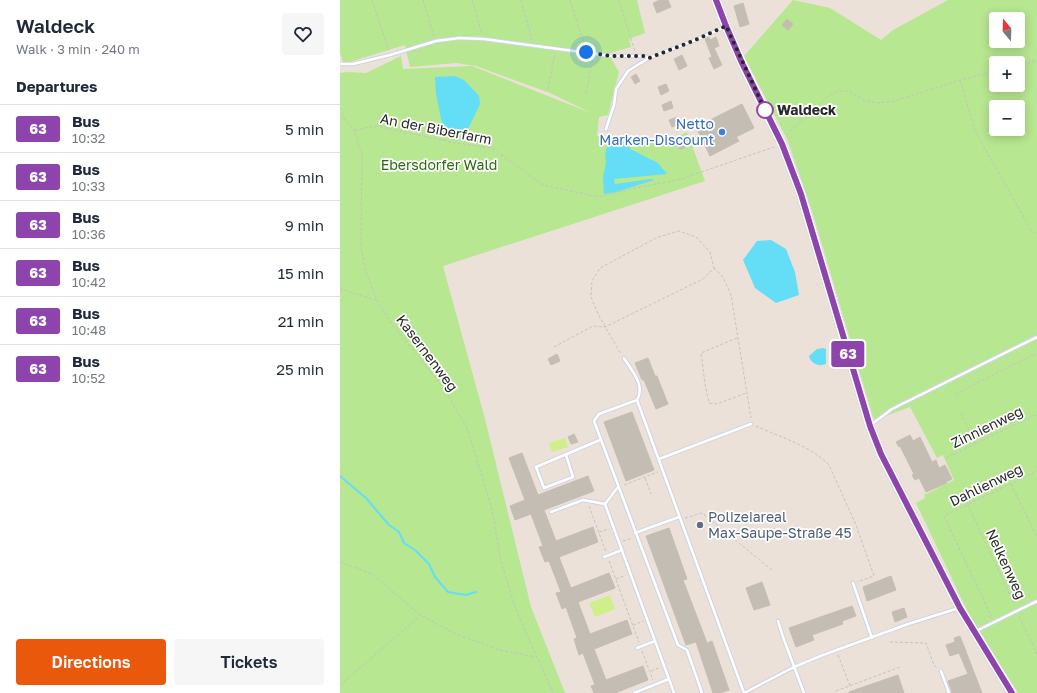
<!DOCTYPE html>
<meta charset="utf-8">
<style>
body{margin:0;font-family:"Golos Text",sans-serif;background:#f6f6f7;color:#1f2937;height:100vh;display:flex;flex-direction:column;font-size:15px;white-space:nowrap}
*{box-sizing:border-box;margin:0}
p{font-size:13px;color:#747a83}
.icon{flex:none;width:22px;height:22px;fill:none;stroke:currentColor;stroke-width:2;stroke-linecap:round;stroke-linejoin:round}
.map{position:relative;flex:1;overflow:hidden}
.panel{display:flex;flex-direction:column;background:#fff;width:340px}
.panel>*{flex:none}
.badge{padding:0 8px;border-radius:3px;font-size:14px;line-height:26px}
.needle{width:26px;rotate:341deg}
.fabs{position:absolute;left:649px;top:12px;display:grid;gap:8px}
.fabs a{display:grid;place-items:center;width:36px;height:36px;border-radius:4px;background:#fff;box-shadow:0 2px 10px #0003;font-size:20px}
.you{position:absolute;width:20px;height:20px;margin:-10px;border:3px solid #fff;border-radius:50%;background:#1a73e8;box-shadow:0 0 0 6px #1a73e833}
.map>.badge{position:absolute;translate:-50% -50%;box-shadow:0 0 0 2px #fff}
h2{padding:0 16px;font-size:15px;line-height:36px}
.round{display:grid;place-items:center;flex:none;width:42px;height:42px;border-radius:4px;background:#f6f6f7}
.summary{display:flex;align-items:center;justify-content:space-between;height:68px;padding:0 16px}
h1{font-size:19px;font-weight:600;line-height:30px}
.primary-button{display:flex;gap:8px;margin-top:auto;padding:8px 16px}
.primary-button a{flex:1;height:46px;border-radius:4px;background:#ea580c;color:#fff;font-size:16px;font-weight:600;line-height:46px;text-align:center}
.primary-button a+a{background:#f6f6f7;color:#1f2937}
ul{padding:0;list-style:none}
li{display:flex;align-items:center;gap:12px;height:48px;padding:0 16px;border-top:1px solid #e0e1e3}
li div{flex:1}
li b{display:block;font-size:15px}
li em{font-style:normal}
li .badge{min-width:44px;font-weight:700;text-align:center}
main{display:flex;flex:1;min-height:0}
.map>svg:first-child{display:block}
</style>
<main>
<section class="panel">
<div class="summary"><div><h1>Waldeck</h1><p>Walk · 3 min · 240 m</p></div><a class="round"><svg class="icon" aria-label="heart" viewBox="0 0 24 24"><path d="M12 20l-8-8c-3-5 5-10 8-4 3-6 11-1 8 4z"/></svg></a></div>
<h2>Departures</h2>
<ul>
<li><span class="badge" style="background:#8e44ad;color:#fff">63</span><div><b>Bus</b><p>10:32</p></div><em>5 min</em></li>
<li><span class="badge" style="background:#8e44ad;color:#fff">63</span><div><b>Bus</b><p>10:33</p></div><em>6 min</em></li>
<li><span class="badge" style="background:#8e44ad;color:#fff">63</span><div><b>Bus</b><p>10:36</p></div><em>9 min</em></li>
<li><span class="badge" style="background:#8e44ad;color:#fff">63</span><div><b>Bus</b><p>10:42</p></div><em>15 min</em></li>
<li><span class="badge" style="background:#8e44ad;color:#fff">63</span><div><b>Bus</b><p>10:48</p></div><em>21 min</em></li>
<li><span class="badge" style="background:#8e44ad;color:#fff">63</span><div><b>Bus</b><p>10:52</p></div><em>25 min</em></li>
</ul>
<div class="primary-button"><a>Directions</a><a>Tickets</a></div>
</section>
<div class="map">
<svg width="697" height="693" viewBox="0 0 697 693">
<rect width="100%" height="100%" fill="#ece1d8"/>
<path fill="#b7e790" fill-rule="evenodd" d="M 0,0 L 297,0 L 305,33 L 289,39 L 291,47 L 270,53 L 272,60 L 279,72 L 268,115 L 259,117 L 257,136 L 295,140 L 322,145 L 347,132 L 365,181 L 103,266 L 145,419 L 191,607 L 225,693 L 0,693 L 0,73 L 8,72 L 26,73 L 61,56 L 63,69 L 132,66 L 251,113 L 210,93 L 136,66 L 116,63 L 70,67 L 65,45 L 6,63 L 3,62 L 0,53 Z
M 453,0 L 490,8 L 541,40 L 553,30 L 608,0 L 697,0 L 697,693 L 678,693 L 634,625 L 576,503 L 585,498 L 584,495 L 614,480 L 603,455 L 597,458 L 570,407 L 535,420 L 533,417 L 473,214 L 447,139 L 404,56 ZM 656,19 L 678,19 L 678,41 L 656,41 ZM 656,63 L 678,63 L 678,85 L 656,85 ZM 656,107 L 678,107 L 678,129 L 656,129 Z"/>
<path fill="#cfef8b" d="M 225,438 L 228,447 L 212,452 L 209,443 Z
M 270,595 L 275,609 L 255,617 L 249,603 Z"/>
<path fill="#63def6" d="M 115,76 L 124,80 L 139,96 L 140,104 L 128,129 L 104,133 L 96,94 L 95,77 Z
M 270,138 L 283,142 L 292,150 L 318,163 L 327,174 L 274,179 L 275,184 L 311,179 L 314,180 L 276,192 L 264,194 L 263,177 L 266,163 L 265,154 Z
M 431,240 L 446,249 L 455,272 L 459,295 L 436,303 L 415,288 L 403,260 L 417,241 Z
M 483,348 L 486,349 L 486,364 C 479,367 471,364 469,356 L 477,349 Z"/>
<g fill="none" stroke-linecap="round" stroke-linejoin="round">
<path stroke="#63def6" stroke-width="2" d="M 0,476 L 26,498 L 49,525 L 59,532 L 64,543 L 75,550 L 89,564 L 95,577 L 108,592 L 126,595 L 136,592"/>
</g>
<path fill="#c3bdb4" stroke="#c7bdb2" d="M 320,0 L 328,0 L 331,7 L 317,13 L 313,3 Z
M 403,3 L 409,24 L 400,27 L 394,6 Z
M 447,19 L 453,24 L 448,30 L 442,25 Z
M 369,37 L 370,40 L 376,37 L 379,46 L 374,48 L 382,65 L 374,69 L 369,58 L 372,57 L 365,39 Z
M 342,55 L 347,66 L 339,70 L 334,59 Z
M 296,74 L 300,81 L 295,84 L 291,77 Z
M 326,84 L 329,91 L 321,95 L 318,87 Z
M 331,101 L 333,108 L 324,111 L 322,105 Z
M 402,104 L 414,128 L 396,137 L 399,141 L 370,156 L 356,127 Z
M 337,117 L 340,124 L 332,127 L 329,120 Z
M 343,142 L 345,148 L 340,149 L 338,144 Z
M 217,354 L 220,361 L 211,365 L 208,359 Z
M 308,358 L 315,376 L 317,376 L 328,404 L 316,409 L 304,380 L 302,380 L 295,363 Z
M 292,412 L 314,470 L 286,481 L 264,422 Z
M 234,434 L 238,442 L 231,444 L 228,437 Z
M 570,435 L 573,441 L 580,437 L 592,462 L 596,460 L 599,468 L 605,465 L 612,479 L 606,482 L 607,483 L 586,492 L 579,478 L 575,480 L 572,475 L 574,474 L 560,446 L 559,447 L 556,442 Z
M 182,453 L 198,495 L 248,476 L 254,491 L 204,510 L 216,541 L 253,527 L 258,542 L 219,557 L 231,588 L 269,573 L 275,588 L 238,602 L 250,634 L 287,620 L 292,634 L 254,649 L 266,680 L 303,666 L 308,680 L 275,693 L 254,693 L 251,686 L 255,685 L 243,653 L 239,655 L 234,639 L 237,638 L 226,607 L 222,609 L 216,593 L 221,592 L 209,561 L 205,562 L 199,547 L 203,546 L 191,514 L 175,520 L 170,506 L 185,500 L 169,458 Z
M 329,528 L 347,579 L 343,580 L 367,643 L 372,641 L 389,690 L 380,693 L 373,693 L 356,642 L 346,645 L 306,536 Z
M 551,576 L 556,590 L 527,601 L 523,587 Z
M 422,582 L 430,605 L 414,610 L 406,588 Z
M 512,606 L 516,616 L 502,621 L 503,624 L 472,635 L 474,640 L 456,647 L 449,628 Z
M 564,608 L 567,617 L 555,622 L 552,612 Z
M 620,636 L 642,693 L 612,693 L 608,681 L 628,674 L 619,653 L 610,656 L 606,645 L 615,642 L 614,638 Z
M 558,675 L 564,693 L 509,693 L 509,692 Z"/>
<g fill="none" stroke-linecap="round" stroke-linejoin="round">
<defs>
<path id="lane" d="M 0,64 L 13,64 L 50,55 L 96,41 L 119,38 L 144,39 L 271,56 L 305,56 L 309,58
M 266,129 L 274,105 L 276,89 L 288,71 L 309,58 L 353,41 L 385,27
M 284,358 C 291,370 306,385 297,400
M 532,424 L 552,409 L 697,337
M 226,455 L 233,477 L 204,488 L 196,467 L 260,440
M 319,459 L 411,424
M 278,487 L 265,504 L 334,693
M 211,512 L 243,500 L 265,504
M 295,533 L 339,517
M 264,557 L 282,550
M 513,583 L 532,638
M 438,621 L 443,637 L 464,693
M 636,631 L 697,601
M 297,648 L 315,641
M 601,671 L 609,693
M 294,693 L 329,679
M 362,693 L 347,650 L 338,645 L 254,421 L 259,414 L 297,400 L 404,693
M 404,693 L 454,667 L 483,655 L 568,624 L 619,608"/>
<path id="secondary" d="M 376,0 L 386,26 L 402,63 L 442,144 L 461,194 L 530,426 L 541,454 L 620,608 L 672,693"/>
</defs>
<use href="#lane" stroke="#cdd4e2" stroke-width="4.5"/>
<use href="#secondary" stroke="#cdd4e2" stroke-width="10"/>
<path stroke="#c3c3c3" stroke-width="1" stroke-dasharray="3 2" stroke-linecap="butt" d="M 32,0 L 49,51
M 83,0 L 94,36
M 132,0 L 142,34
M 181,0 L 192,40
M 230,0 L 245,47
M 279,0 L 295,52
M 678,66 L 697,60
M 620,80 L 635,131 L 691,230 L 697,233
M 208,89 L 215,53
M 246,93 L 253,58
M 0,114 L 14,130 L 22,155 L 21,248 L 26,272 L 37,300 L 52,324 L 103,387 L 127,428 L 152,509 L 161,562 L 176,610 L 213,693
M 15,130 L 36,126 L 115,143 L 152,148 L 203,185 L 259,197 L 295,188 L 338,180 L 434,147
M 446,135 L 489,96 L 499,91 L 509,91 L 523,100 L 537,103 L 555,101 L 620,80 L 656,71
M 374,268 L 383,277 L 391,295 L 411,418
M 0,289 L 36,300
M 397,338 L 361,353 L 365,384 L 369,403 L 377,404 L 406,393
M 214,347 L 253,326 L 265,327 L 363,279 L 374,268 L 370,252 L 356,237 L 339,231 L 318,237 L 260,268 L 252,281 L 251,297 L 259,316 L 281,354
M 616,395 L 623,390 L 697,353
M 621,413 L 635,443
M 416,426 C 440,437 471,446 489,465 L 516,525 L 534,576 L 517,582
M 606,458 L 697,414
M 305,478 L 311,494
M 671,484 L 697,537
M 284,485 L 318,472
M 628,505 L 675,606
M 249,506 L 266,552
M 345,518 L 362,513 L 432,570
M 259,532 L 269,529
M 283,541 L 292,538
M 269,561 L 299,642
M 0,562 L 32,574 L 80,615 L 116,634 L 160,650 L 195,657
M 276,579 L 286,575
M 679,616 L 697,654
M 652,618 L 604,516 L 697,471
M 293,625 L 304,621
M 550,642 L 586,643 L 594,665 L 597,668
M 302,651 L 313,680
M 498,655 L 510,686
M 311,671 L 319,668
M 0,685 L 80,616
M 496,691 L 560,667"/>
<use href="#lane" stroke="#fff" stroke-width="2.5"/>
<use href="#secondary" stroke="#fff" stroke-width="8"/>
</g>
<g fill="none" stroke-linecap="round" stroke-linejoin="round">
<defs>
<path id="line" d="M 376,0 L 386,26 L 402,63 L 442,144 L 461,194 L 530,426 L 541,454 L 620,608 L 672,693"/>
</defs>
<use href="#line" stroke="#fff" stroke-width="9"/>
<use href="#line" stroke="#8e44ad" stroke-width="6"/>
<path stroke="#282828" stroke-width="4" stroke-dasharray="0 7.2" d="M 246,52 L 271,56 L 305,56 L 309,58 L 353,41 L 386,26 L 425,110"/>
</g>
<circle fill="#fff" stroke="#8e44ad" stroke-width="2" cx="425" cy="110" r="8"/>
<circle fill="#3f7fe0" stroke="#fff" stroke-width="1.5" cx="382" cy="132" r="4"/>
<circle fill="#5c6f8a" stroke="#fff" stroke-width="1.5" cx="360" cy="525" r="4"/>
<g text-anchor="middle" stroke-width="3.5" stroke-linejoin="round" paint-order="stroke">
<g font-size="14" font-weight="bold" fill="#282828" stroke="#fff" text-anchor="start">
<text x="437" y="115">Waldeck</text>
</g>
<g font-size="14" fill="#366cbe" stroke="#fff" text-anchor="end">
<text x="374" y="129">Netto<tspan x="374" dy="16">Marken-Discount</tspan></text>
</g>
<g font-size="14" fill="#282828" stroke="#fff">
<text transform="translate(96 129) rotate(11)" y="5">An der Biberfarm</text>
<text transform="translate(87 353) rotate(53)" y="5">Kasernenweg</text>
<text transform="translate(647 427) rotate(-26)" y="5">Zinnienweg</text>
<text transform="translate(646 485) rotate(-26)" y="5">Dahlienweg</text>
<text transform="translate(666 564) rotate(65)" y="5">Nelkenweg</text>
</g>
<g font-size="14" fill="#2f6815" stroke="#fff">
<text x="99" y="170">Ebersdorfer Wald</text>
</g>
<g font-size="14" fill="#4e5e75" stroke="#fff" text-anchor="start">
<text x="368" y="522">Polizeiareal<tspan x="368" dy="16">Max-Saupe-Straße 45</tspan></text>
</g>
</g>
</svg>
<div class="fabs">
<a><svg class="needle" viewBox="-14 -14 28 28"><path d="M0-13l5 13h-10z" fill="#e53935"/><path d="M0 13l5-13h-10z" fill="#747a83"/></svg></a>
<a>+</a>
<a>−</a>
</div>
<div class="you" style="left:246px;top:52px"></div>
<b class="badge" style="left:508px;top:354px;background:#8e44ad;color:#fff">63</b>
</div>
</main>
